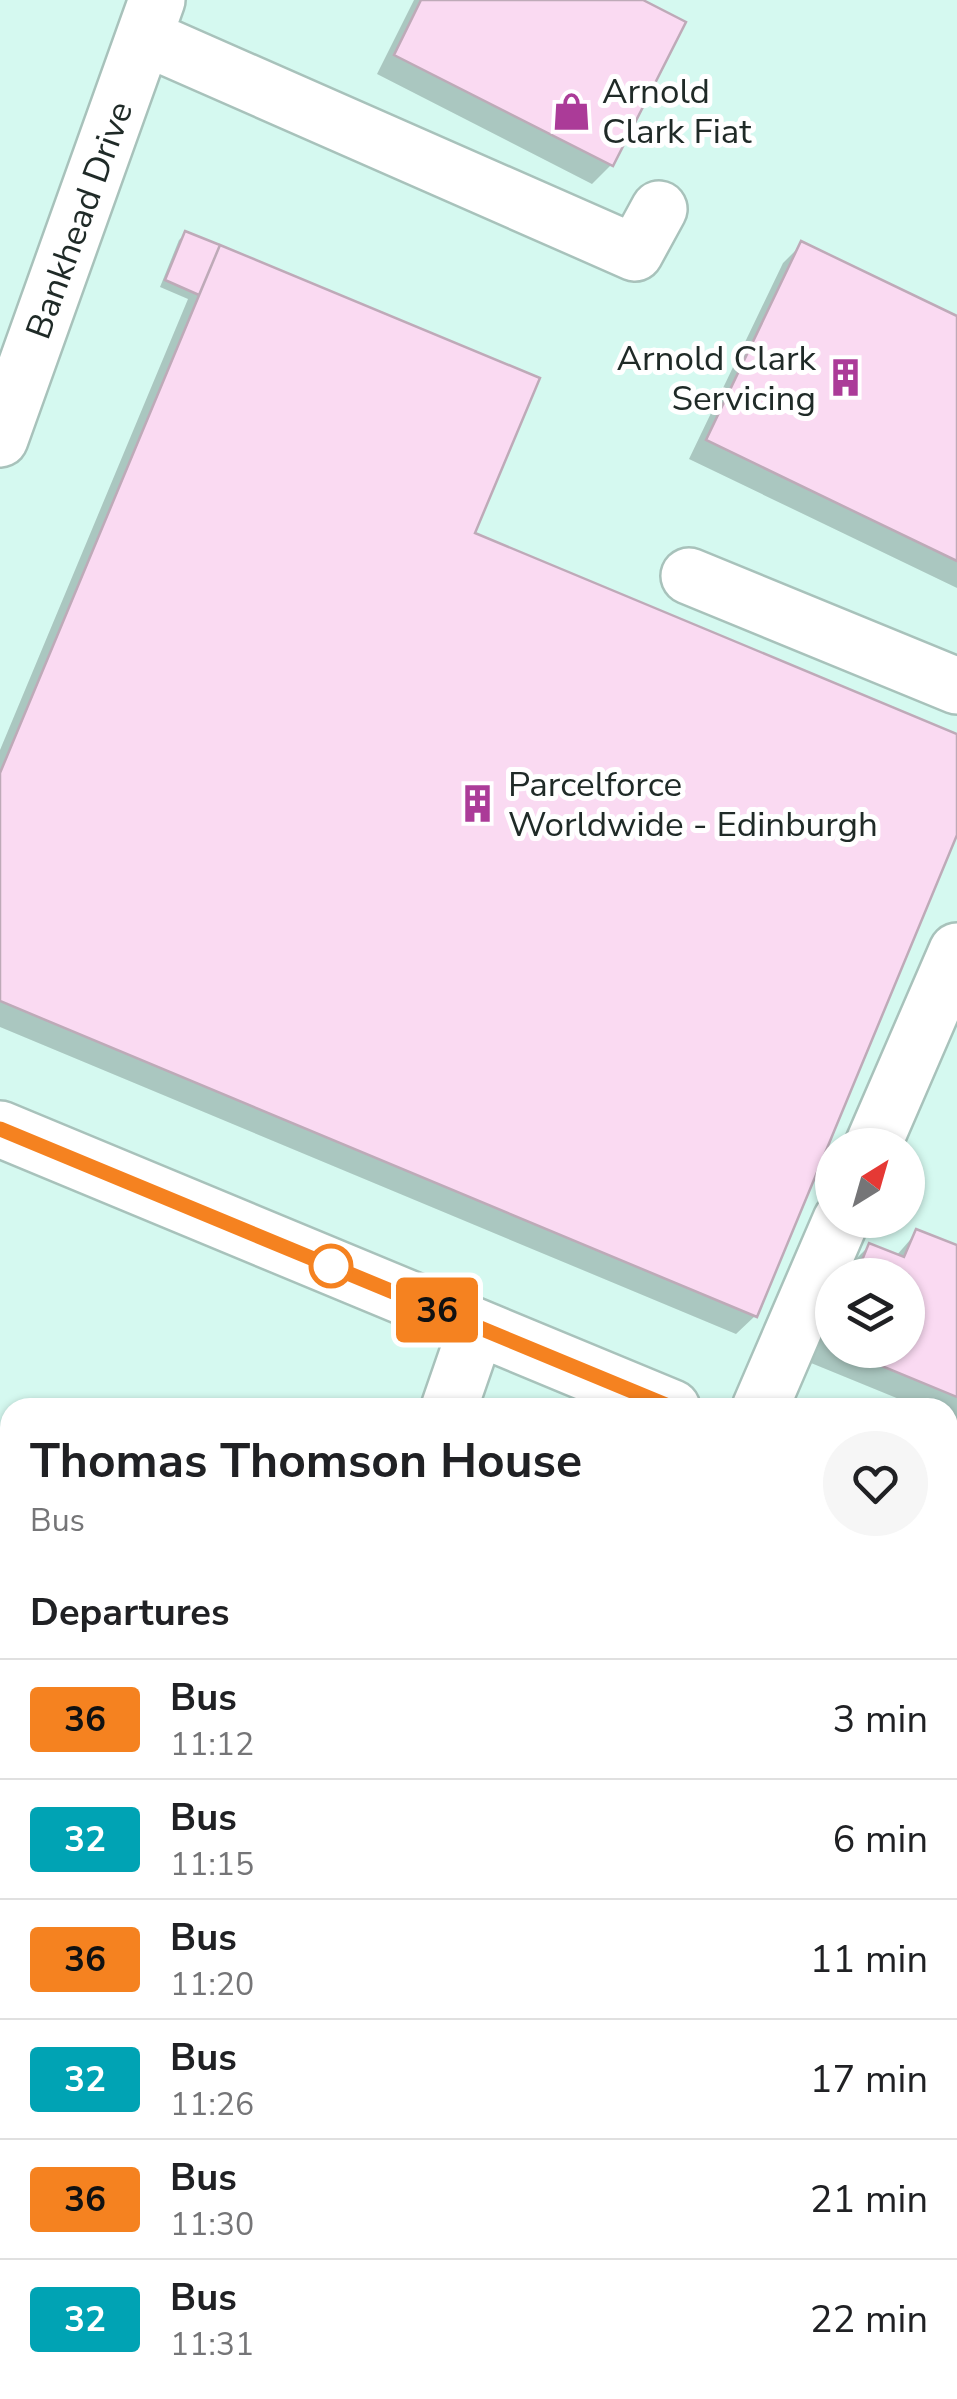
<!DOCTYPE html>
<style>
body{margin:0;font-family:"Nunito Sans",sans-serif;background:#f6f6f6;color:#202124;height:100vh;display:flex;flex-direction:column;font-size:38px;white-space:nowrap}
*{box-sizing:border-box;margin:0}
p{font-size:32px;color:#757577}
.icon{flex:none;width:55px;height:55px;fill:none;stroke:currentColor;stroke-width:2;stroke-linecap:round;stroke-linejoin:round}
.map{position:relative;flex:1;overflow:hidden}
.details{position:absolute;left:0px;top:1398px;width:958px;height:1002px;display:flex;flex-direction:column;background:#fff;border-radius:30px 30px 0 0;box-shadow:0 2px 8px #0004}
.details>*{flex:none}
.badge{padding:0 20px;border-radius:8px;font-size:35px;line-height:65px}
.needle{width:65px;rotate:37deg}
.tools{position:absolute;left:815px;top:1128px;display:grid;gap:20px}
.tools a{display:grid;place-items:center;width:110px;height:110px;border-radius:50%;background:#fff;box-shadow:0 2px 8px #0004;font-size:50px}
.map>.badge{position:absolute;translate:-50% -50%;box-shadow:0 0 0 5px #fff}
h2{padding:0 30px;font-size:38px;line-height:90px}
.round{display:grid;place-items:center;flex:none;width:105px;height:105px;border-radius:52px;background:#f6f6f6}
.headline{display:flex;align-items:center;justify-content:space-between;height:170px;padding:0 30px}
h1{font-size:48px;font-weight:700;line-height:75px}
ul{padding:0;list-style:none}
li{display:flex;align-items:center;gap:30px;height:120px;padding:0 30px;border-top:2px solid #e0e0e0}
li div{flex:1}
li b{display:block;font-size:38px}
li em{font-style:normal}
li .badge{min-width:110px;font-weight:700;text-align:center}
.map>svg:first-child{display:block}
</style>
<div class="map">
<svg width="957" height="2399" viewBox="0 0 957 2399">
<rect width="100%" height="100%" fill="#eefefa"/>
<path fill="#d5f9f0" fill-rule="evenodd" d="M 0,0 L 957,0 L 957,2399 L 0,2399 ZM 832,1145 L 908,1145 L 908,1220 L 832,1220 ZM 832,1275 L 908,1275 L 908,1350 L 832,1350 ZM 10,1408 L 948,1408 L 948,2390 L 10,2390 Z"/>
<path fill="#0003" d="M 414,0 L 638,0 L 611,165 L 592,184 L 377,74 Z
M 185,234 L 537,380 L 472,534 L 957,737 L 957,829 L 755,1316 L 736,1334 L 0,1027 L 0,750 L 188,299 L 160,287 L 179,240 Z
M 802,244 L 957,319 L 957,588 L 689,459 L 783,263 Z
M 917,1232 L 957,1248 L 957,1422 L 948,1419 L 948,1408 L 921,1408 L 811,1363 L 832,1310 L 832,1350 L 908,1350 L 908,1275 L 847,1275 L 851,1264 L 870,1245 L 896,1256 Z
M 515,2390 L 681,2390 L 677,2399 L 537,2399 Z"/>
<path fill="#fadaf2" stroke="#beaab8" stroke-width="2.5" d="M 421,0 L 643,0 L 686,22 L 613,166 L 394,55 Z
M 185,231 L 220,245 L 199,295 L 165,280 Z
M 801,241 L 957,316 L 957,561 L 706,440 Z
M 220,245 L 540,378 L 475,533 L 957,734 L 957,835 L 757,1317 L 0,1001 L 0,773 Z
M 916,1229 L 957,1245 L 957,1397 L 843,1350 L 908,1350 L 908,1275 L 856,1275 L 869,1243 L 904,1257 Z
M 589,2390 L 684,2390 L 680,2399 L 611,2399 Z"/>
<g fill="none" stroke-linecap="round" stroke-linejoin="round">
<defs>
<path id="minor" d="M 144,37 L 635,253 L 659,209
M 0,439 L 157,0
M 689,576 L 957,686
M 0,1129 L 672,1408
M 873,1145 L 957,951
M 449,1408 L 477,1327
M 760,1408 L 841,1220
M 948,1522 L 957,1526
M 948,1704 L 957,1714
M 948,1832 L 957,1809
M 948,2206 L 957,2183
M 373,2390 L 382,2399
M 716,2399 L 719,2390
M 869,2399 L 872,2390"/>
</defs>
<use href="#minor" stroke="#a8c2bb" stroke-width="60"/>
<use href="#minor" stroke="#fff" stroke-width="55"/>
</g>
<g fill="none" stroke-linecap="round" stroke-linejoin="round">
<defs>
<path id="line" d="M 0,1129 L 673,1408"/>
</defs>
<use href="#line" stroke="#fff" stroke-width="22"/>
<use href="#line" stroke="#f58220" stroke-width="15"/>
</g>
<defs>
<symbol id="shop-bare" viewBox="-9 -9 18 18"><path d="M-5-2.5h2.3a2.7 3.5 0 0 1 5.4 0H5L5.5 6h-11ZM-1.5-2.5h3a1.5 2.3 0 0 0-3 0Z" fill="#ab3b98" stroke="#fff" stroke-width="2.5" paint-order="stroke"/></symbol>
<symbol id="building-bare" viewBox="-9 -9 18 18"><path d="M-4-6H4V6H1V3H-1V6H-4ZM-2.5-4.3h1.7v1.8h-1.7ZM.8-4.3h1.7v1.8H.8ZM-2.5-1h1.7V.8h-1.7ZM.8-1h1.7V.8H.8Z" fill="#ab3b98" stroke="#fff" stroke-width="2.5" paint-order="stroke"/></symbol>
</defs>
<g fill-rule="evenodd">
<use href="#shop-bare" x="544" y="84" width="55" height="55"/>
<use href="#building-bare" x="818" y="350" width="55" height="55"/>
<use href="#building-bare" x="450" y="776" width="55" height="55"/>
</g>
<circle fill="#fff" stroke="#f58220" stroke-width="5" cx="331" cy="1266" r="20"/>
<g text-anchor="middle" stroke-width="10" stroke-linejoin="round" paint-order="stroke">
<g font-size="35" fill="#1f2a27" stroke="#fff" text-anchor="start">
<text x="602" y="103">Arnold<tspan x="602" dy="40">Clark Fiat</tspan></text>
<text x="816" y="370" text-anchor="end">Arnold Clark<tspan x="816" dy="40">Servicing</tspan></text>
<text x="508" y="796">Parcelforce<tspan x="508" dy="40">Worldwide - Edinburgh</tspan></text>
</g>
<g font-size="35" fill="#1f2a27" stroke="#fff">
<text transform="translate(79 220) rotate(-70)" y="12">Bankhead Drive</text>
</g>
</g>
</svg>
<div class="tools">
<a><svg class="needle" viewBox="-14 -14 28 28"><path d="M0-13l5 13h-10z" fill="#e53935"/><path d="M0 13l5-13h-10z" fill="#757577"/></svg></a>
<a><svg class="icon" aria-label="layers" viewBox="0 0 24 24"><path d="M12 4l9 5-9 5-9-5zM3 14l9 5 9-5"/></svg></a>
</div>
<b class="badge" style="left:437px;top:1310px;background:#f58220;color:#111">36</b>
<section class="details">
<div class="headline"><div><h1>Thomas Thomson House</h1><p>Bus</p></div><a class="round"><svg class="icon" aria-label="heart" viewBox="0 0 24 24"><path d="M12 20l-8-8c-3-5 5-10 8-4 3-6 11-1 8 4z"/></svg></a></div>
<h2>Departures</h2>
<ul>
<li><span class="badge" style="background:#f58220;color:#111">36</span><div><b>Bus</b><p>11:12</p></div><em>3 min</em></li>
<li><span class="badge" style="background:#00a3b4;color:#fff">32</span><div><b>Bus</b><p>11:15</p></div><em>6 min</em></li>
<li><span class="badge" style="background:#f58220;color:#111">36</span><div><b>Bus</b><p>11:20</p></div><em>11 min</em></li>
<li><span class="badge" style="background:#00a3b4;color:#fff">32</span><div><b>Bus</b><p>11:26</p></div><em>17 min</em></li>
<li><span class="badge" style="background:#f58220;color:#111">36</span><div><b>Bus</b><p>11:30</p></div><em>21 min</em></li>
<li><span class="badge" style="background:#00a3b4;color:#fff">32</span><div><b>Bus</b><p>11:31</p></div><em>22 min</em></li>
</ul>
</section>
</div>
